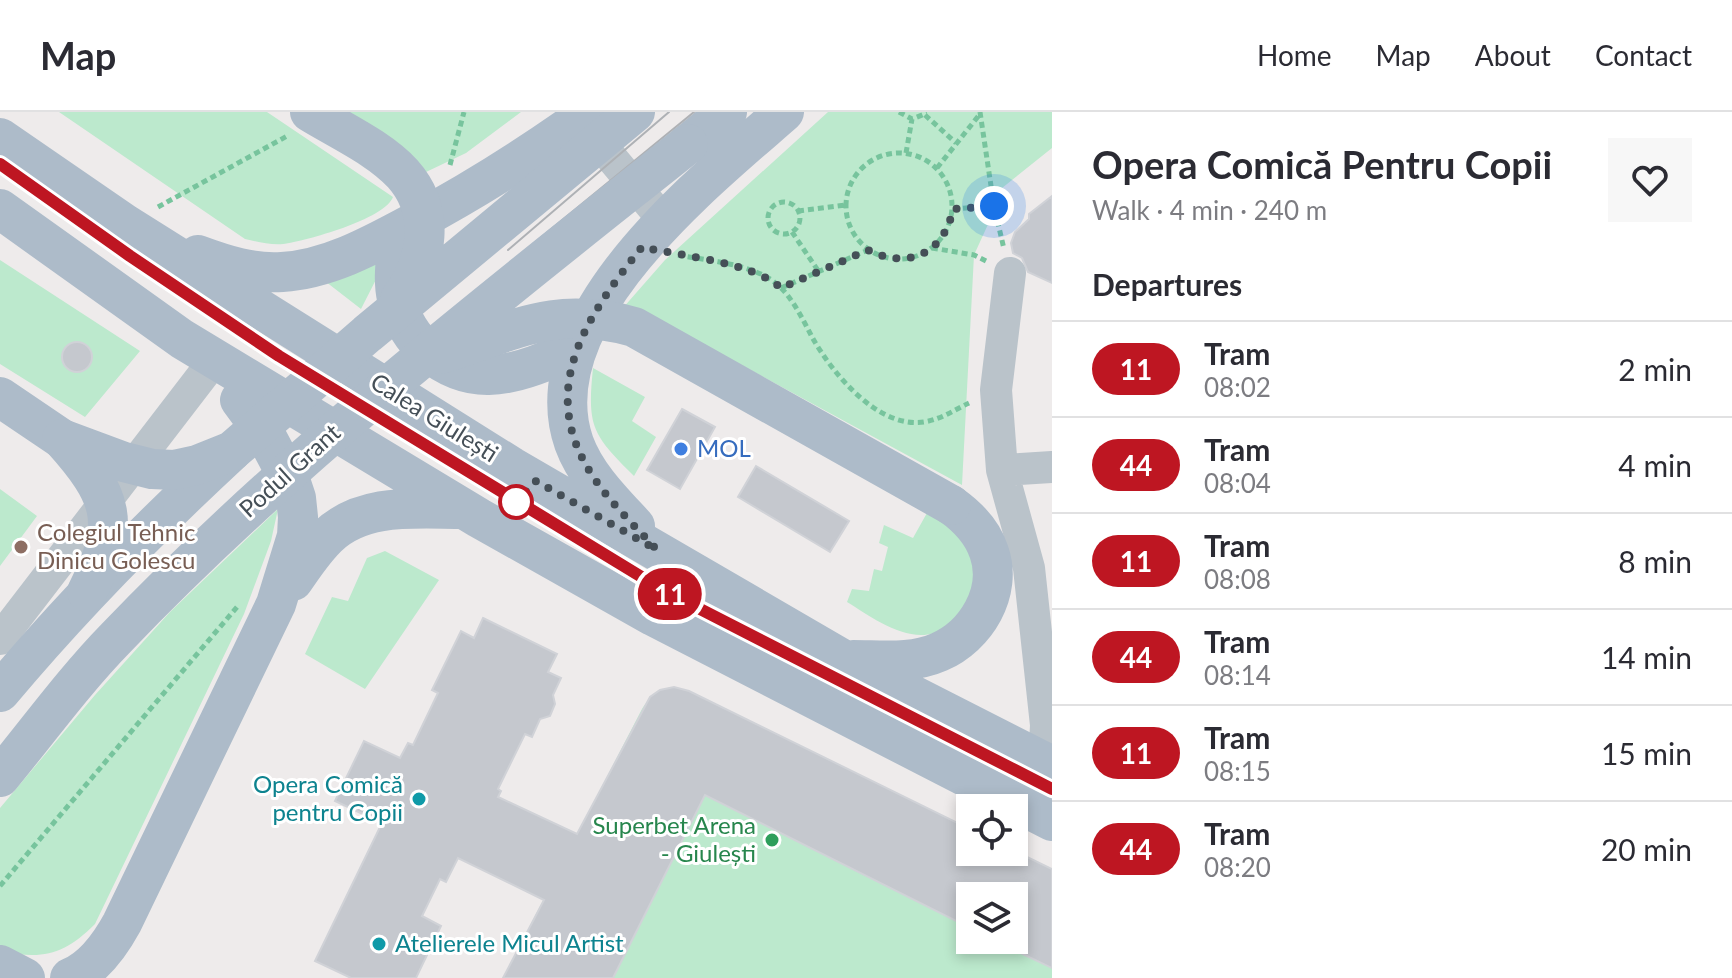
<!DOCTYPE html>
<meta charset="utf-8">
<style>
body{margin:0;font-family:Lato,sans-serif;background:#f7f7f7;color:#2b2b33;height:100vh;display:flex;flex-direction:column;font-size:30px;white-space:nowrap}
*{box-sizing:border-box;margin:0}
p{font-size:26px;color:#7c7c81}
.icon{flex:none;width:44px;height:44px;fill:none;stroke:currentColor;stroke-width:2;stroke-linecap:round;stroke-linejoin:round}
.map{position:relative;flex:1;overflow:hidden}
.details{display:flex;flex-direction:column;background:#fff;width:680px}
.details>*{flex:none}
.badge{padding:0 16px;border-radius:26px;font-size:28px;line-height:52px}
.tools{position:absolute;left:956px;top:682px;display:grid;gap:16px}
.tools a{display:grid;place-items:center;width:72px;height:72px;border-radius:0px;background:#fff;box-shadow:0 4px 12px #0003;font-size:40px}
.you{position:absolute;width:40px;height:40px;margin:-20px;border:6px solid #fff;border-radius:50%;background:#1a73e8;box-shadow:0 0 0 12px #1a73e833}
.map>.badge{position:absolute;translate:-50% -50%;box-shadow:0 0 0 4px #fff}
h2{padding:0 40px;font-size:30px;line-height:72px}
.round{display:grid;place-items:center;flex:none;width:84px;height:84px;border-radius:0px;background:#f7f7f7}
.head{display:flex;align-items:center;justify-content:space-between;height:136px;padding:0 40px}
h1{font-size:38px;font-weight:700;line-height:60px}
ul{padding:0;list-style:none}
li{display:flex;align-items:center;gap:24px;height:96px;padding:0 40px;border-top:2px solid #e1e1e2}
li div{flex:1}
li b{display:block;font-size:30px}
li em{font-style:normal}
li .badge{min-width:88px;font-weight:700;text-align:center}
header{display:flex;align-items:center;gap:48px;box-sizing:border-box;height:112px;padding:0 40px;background:#fff;border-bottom:2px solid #e1e1e2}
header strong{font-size:38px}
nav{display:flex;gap:44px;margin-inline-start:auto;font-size:28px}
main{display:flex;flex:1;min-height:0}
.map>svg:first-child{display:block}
</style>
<header>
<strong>Map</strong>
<nav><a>Home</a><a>Map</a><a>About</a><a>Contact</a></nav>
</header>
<main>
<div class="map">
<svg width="1052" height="866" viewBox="0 0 1052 866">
<rect width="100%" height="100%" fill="#eeebeb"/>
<path fill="#bce9cd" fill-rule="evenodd" d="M 59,0 L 267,0 L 393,85 C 385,107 306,129 283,132 C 270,133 258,130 245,127 Z
M 330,0 L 521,0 L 466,41 L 426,60 Z
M 828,0 L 1052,0 L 1052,36 L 987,88 L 990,108 L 974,143 L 962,373 L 699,230 L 622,197 L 665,148 Z
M 390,140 L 361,197 L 321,166 Z
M 0,148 L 140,239 L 85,305 L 0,252 Z
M 593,256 L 645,285 L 632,309 L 656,325 L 634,364 C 592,322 587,315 593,256 Z
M 0,377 L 37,404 L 0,454 Z
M 932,392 L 975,438 L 974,490 C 965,498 956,508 946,515 C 915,538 873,506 847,490 L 852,477 L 869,479 L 874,457 L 882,459 L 888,435 L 879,431 L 884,413 L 913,426 Z
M 278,397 L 271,429 L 244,502 L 95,812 C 64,843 43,848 0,839 L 0,696 L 95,583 L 170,500 Z
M 385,439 L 439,468 L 365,577 L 305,542 L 332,485 L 348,489 L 367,446 Z
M 674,575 L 689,579 L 970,717 L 970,740 L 1014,738 L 1052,757 L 1052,866 L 503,866 L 642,597 C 651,583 658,578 674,575 ZM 970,784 L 1014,784 L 1014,828 L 970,828 Z"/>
<path fill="#c5c8ce" stroke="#d0d2d7" stroke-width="2" d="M 1052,84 L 1052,171 L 1028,160 L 1022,146 L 1013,141 L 1011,131 L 1015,120 L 1029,107 L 1029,102 Z
M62 245a15 15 0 1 1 30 0a15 15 0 1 1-30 0Z
M 682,297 L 715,315 L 680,377 L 647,358 Z
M 756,354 L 849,409 L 830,440 L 738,385 Z
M 483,506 L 557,542 L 548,560 L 561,566 L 553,583 L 555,592 L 550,604 L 540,607 L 532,625 L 525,622 L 498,677 L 501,679 L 498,685 L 577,722 L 650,585 L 660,578 L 674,575 L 689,579 L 970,717 L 970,740 L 1017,740 L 1052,757 L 1052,856 L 1014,838 L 1014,784 L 970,784 L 970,816 L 705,683 L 613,866 L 503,866 L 544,788 L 458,746 L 446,770 L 440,767 L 422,804 L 441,814 L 416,866 L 351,866 L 315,849 L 382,711 L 335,689 L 364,629 L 400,646 L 408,631 L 413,633 L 438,581 L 432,578 L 461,519 L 474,526 Z"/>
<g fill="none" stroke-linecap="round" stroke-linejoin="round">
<path stroke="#77c49d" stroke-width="5" stroke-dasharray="6 4" stroke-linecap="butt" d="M 899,0 L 912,7 L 927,1
M 980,0 L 994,94 L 1004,137
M 925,3 L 956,31
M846 94a53 53 0 1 1 106 0a53 53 0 1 1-106 0Z
M 906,41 L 912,7
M 450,53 L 464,0
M 937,56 L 980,2
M768 106a16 16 0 1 1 32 0a16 16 0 1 1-32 0Z
M 158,95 L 289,23
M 953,97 L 994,94
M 798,99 L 845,93
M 792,120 L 819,160
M 932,136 L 974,143 L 988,150
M 678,143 C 709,149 747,151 773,169 C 791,182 802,206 812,225 C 832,261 878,317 924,310 C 942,307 954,298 969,291
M 781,176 L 868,138
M 0,774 L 237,495"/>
<path stroke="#bac3ca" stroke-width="32" d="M 585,14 L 665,110
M 1002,358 L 996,278 L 1010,161
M 0,527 L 209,255
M 1022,695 L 1044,650 L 1046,613 L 1029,456 L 1002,358 L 1052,355"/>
<path stroke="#adbbc9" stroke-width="40" d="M 0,26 L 125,112 L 512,355 L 844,548 L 1052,654
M 688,32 L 727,0
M 0,97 L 182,227 L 479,406 L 653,504 L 1052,709
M 399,119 C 397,141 392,165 397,187 C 405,228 445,264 489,263 C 520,262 550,248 577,235
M 198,143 C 225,153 253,162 282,160 C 329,157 372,133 413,111 C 475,78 533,41 590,0
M 0,285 L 62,327
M 635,414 C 613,390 586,364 574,331 C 531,207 703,71 784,0
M 293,469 C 303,454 314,438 327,425 C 363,390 417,397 463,397
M 853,548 C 882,548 912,552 939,540 C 976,524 1003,480 989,440 C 982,419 968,405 951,393
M 0,580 C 72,494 150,415 232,339
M 0,853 L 25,866
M 70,866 C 94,856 110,833 122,811 L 276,492 L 297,424 L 298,405 L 296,386 L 291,371 L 265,322 L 240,288"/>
<path stroke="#aeb1b5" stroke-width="2" d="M 0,52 L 130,144 L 279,244 L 663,478 L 1052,677
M 508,138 L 669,0
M 0,639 L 94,525 L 231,392 L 522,141 L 694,0"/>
<path stroke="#adbbc9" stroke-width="40" d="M 310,0 C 341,19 379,36 403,62 C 436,99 428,150 400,187
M 441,242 C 516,218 554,193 634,215 L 951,393
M 62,327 L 124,350 L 152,357 L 174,358 L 197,353 L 232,339 L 367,222 L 635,0
M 62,327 C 113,384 122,410 87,480
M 0,665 C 38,619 74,569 116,526 C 291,343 491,189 688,32"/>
</g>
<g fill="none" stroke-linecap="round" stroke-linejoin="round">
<defs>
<path id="line" d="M 0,52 L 130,144 L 279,244 L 663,478 L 1052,677"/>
</defs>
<use href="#line" stroke="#fff" stroke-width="18"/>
<use href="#line" stroke="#be1622" stroke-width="12"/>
<path stroke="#454f57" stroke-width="8" stroke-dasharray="0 14.4" d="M 516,390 L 536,369 L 657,438 C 635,414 610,391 592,363 C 536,277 587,204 642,135 C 681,144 752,150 781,176 L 868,138 C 908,158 944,142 953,97 L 994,94"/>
</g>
<circle fill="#3f7fe0" stroke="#fff" stroke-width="3" cx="681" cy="337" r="8"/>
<circle fill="#fff" stroke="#be1622" stroke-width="4" cx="516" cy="390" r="16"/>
<circle fill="#8d6e63" stroke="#fff" stroke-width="3" cx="21" cy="435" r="8"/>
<g fill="#0f9aa8" stroke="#fff" stroke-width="3">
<circle cx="419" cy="687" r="8"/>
<circle cx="379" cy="832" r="8"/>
</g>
<circle fill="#2e9e5b" stroke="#fff" stroke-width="3" cx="772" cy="728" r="8"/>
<g text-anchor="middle" stroke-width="6" stroke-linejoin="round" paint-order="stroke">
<g font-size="24" fill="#454f57" stroke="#fff">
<text transform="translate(434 306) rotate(32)" y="8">Calea Giulești</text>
<text transform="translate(290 359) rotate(-42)" y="8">Podul Grant</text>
</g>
<g font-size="24" fill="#366cbe" stroke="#fff" text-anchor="start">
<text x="697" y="345">MOL</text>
</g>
<g font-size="24" fill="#785e54" stroke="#fff" text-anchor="start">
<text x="37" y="429">Colegiul Tehnic<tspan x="37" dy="28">Dinicu Golescu</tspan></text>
</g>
<g font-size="24" fill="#0d838f" stroke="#fff" text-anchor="end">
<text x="403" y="681">Opera Comică<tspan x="403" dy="28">pentru Copii</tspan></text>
<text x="395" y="840" text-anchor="start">Atelierele Micul Artist</text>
</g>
<g font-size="24" fill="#27864d" stroke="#fff" text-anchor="end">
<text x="756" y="722">Superbet Arena<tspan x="756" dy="28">- Giulești</tspan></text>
</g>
</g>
</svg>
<div class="tools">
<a><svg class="icon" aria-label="locate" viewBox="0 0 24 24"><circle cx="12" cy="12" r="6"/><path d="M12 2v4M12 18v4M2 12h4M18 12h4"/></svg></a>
<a><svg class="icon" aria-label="layers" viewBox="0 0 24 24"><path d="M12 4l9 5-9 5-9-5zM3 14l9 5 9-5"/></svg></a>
</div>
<div class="you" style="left:994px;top:94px"></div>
<b class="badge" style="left:670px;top:482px;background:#be1622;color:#fff">11</b>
</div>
<section class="details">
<div class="head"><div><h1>Opera Comică Pentru Copii</h1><p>Walk · 4 min · 240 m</p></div><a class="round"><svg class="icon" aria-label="heart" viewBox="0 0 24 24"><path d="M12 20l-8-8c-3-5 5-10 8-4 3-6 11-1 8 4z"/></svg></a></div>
<h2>Departures</h2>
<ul>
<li><span class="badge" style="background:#be1622;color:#fff">11</span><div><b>Tram</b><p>08:02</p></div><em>2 min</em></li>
<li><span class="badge" style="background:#be1622;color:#fff">44</span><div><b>Tram</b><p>08:04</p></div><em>4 min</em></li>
<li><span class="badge" style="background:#be1622;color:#fff">11</span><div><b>Tram</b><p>08:08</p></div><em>8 min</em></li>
<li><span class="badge" style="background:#be1622;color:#fff">44</span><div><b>Tram</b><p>08:14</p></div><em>14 min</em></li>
<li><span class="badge" style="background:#be1622;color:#fff">11</span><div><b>Tram</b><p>08:15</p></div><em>15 min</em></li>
<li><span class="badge" style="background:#be1622;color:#fff">44</span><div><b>Tram</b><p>08:20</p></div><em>20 min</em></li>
</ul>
</section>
</main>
